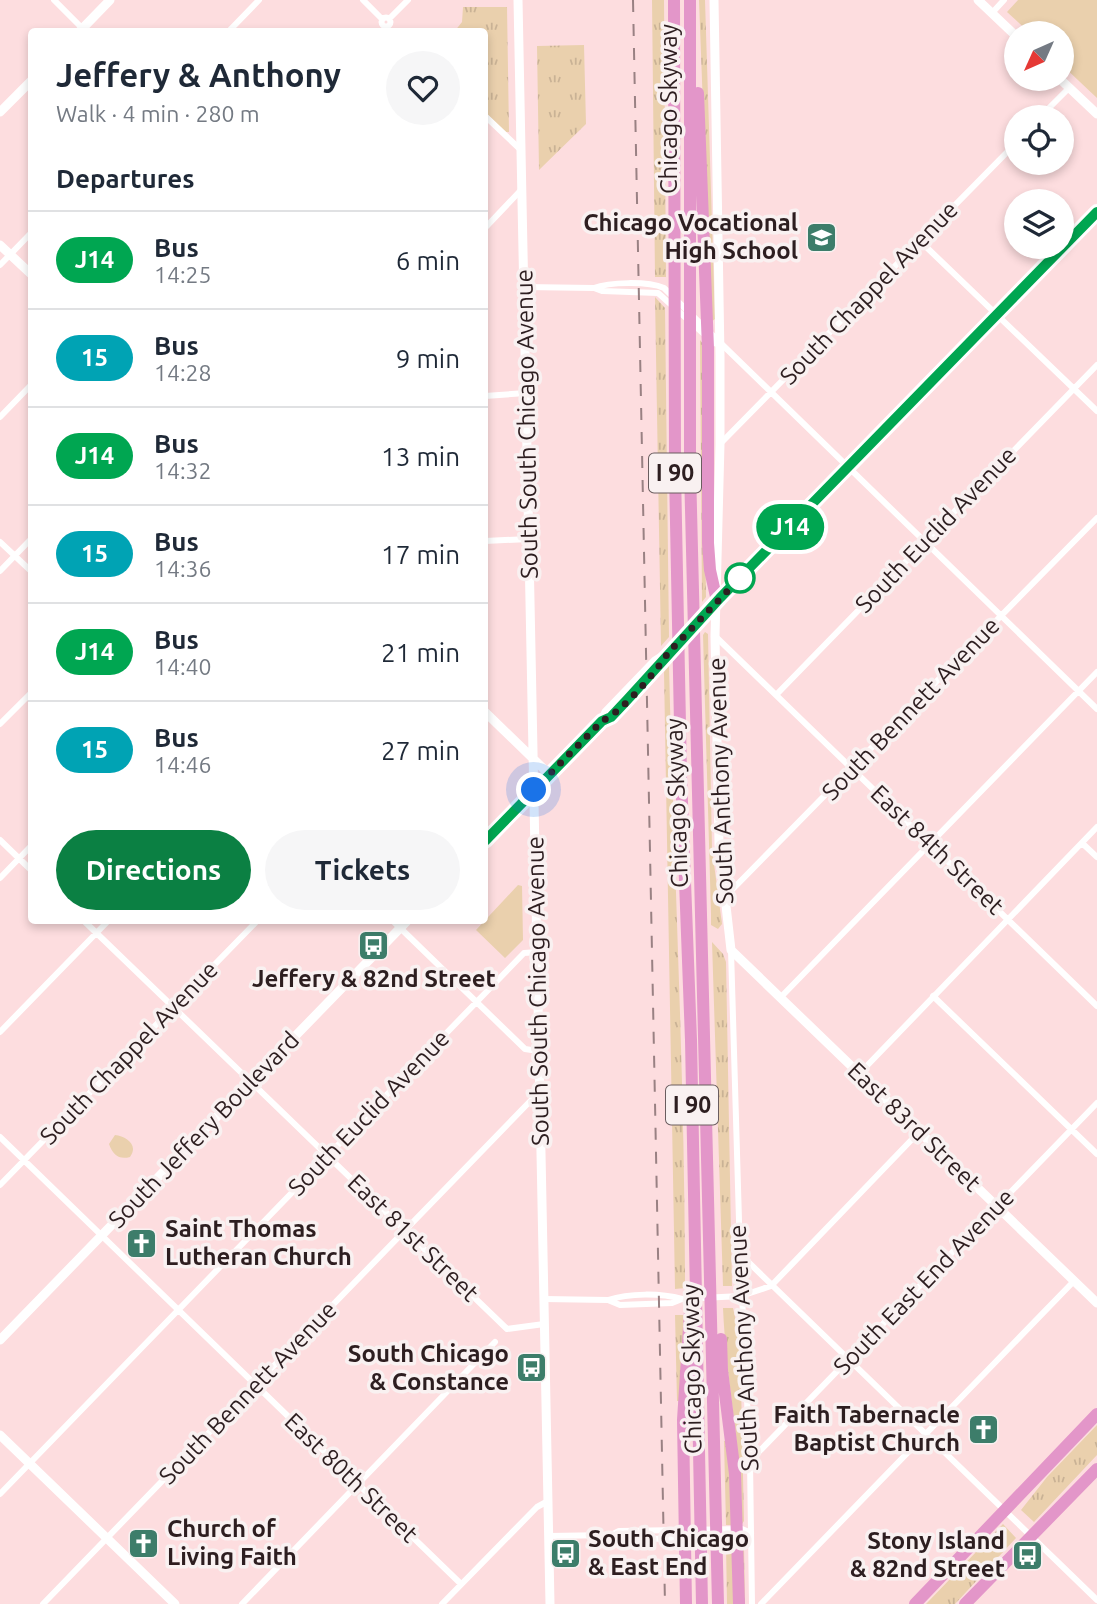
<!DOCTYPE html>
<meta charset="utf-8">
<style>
body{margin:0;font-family:Ubuntu,sans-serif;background:#f6f6f7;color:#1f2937;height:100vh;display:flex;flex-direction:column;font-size:26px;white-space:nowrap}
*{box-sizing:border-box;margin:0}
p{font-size:23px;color:#747a83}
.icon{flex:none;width:38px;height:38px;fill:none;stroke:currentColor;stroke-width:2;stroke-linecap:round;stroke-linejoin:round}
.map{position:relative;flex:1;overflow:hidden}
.side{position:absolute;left:28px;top:28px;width:460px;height:896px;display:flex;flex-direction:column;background:#fff;border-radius:7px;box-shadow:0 4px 10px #0003}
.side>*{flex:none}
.badge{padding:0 14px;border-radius:23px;font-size:24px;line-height:46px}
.needle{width:46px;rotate:225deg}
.tools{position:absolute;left:1004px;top:21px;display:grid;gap:14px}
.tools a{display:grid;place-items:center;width:70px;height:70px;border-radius:50%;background:#fff;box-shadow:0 4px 10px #0003;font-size:35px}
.you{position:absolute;width:35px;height:35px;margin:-18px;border:5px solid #fff;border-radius:50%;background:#1a73e8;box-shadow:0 0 0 10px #1a73e833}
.map>.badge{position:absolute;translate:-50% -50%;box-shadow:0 0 0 4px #fff}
h2{padding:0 28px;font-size:26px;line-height:63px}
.round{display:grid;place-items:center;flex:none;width:74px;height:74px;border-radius:37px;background:#f6f6f7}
.headline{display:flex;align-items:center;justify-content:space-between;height:119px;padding:0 28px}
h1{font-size:33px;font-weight:700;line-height:52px}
.action{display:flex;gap:14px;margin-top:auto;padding:14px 28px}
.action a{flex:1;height:80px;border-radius:42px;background:#0b8043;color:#fff;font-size:28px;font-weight:700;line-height:80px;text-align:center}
.action a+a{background:#f6f6f7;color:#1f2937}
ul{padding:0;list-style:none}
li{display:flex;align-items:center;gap:21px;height:98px;padding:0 28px;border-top:2px solid #e0e1e3}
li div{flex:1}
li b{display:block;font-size:26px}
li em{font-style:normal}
li .badge{min-width:77px;font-weight:700;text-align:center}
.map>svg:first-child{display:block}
</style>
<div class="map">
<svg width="1097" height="1604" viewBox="0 0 1097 1604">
<defs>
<pattern id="grass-tufts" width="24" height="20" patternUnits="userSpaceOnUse" patternTransform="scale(1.75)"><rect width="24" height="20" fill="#ead0ad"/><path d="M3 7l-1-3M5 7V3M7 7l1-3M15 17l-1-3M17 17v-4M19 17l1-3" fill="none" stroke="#c9b295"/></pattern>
</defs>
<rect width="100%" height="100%" fill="#fddddf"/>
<path fill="url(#grass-tufts)" d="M 652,0 L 664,0 L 666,277 L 655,277 Z
M 699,0 L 705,0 L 715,319 L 711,322 Z
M 463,7 L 507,7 L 509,132 L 505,132 L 485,112 L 485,32 L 454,32 L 462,22 Z
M 584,45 L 586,124 L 539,170 L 537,46 Z
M 655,297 L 665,308 L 669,637 L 661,646 Z
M 700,340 L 703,344 L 706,597 L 702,602 Z
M 705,632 L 708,634 L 712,849 L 722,924 L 718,929 L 711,925 L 711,914 L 703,635 Z
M 669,666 C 674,874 685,1081 685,1288 L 675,1289 L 664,672 Z
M 712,942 L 723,954 L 726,962 L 732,1286 L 723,1286 Z
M 723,1308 L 733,1308 L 740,1339 L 744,1521 L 742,1524 C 742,1453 726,1381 723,1308 Z
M 675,1315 L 686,1315 L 679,1401 L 677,1401 Z
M 1097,1425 L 1097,1455 L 1034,1522 L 1021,1510 L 1047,1477 Z
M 724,1441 L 726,1441 L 730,1475 L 732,1525 L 726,1525 Z
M 1003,1524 L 1016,1538 L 955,1604 L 926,1604 Z
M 726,1544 L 744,1545 L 745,1604 L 727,1604 Z"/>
<path fill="#ead0ad" d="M 1018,0 L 1097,0 L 1097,98 L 1062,65 L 1062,33 L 1030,33 L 1007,12 Z
M 518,885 L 522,886 L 523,940 L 505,958 L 476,930 Z
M 115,1135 C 126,1136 139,1145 130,1157 C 119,1160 113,1155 109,1144 Z"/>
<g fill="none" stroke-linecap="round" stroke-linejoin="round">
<path stroke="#fff" stroke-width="6" d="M 54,0 L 86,32
M 363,0 L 382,19
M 992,13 L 1004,0
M381.5 22a4.5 4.5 0 1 1 9 0a4.5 4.5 0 1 1-9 0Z
M 389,19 L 408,0
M 228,32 L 259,0
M 485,116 L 522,151
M 1040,117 L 1069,88
M 485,228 L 522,189
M 920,241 L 1097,411
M 0,265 L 32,232
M 524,287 L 594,288 L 602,291 L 658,293 L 714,343 L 720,345
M 594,288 C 609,282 648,281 664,288 L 1097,709
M 485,396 L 526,393
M 0,417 L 32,384
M 720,444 L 1017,142
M 485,541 L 529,539
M 0,542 L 32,572
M 0,571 L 32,538
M 715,636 L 1097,1006
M 776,695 L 1097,365
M 0,724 L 32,692
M 0,840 L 32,871
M 1082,843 L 1097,857
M 0,878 L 32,845
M 724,898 L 1097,518
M 83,920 L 507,1329 L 544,1324
M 392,920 L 525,1049 L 538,1051
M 731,950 L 740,1254 L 750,1461 L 752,1604
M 933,996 L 1097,1154
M 780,998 L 1097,672
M 0,1032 L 109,920
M 859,1074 L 1097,827
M 0,1137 L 461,1584
M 0,1185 L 258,920
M 740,1254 L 1097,1600
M 544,1299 L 608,1300 L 620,1305 L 672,1303 L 682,1299 L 741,1296 L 771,1286 L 919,1132
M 608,1300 C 629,1293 661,1293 682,1299
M 750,1461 L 1097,1103
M 0,1494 L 524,953 L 537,952
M 611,1535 L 620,1539 L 744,1538 L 751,1533
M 548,1536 L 611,1535 L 619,1531 L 742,1529 L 751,1533
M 43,1604 L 540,1091
M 242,1604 L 495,1342
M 442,1604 L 537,1507 L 548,1501
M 761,1604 L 1074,1281"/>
<path stroke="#fff" stroke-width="9" d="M 518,0 L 550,1604
M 714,0 L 720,356 L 720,444 L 715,636 L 719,844 L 731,950 L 1097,1303
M 978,0 L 1017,37
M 79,32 L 110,0
M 1060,79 L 1097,114
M 0,112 L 32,80
M 0,245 L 32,275
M 485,712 L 549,774
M 602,721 L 606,712 L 655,661 L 666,654
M 485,841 L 602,721 L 611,717 L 717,601 L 1097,212
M 0,1340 L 408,920
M 0,1435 L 175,1604"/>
<path stroke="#e396c9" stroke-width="12" d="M 674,0 L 675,472 L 681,775 L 691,1040 L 702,1604
M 690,0 L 690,469 L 718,1604
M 698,93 L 708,348 L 708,543 L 710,570 L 717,601
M 721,1339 L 722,1370 L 735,1474 L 739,1604
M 686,1604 L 683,1420 L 690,1311
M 915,1604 L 1097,1414
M 965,1604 L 1097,1469"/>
<path stroke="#998183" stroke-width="2" stroke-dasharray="12 12" stroke-linecap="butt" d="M 633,0 L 665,1604"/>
</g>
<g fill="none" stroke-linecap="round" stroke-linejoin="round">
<defs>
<path id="line" d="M 485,841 L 602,721 L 611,717 L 627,700 L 720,598 L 1097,212"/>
</defs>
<use href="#line" stroke="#fff" stroke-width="16"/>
<use href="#line" stroke="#00a651" stroke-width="10"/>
<path stroke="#2d1e20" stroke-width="7" stroke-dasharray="0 12.6" d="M 534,790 L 602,721 C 622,712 656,672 668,653 L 740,578"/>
</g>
<defs>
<symbol id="school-square" viewBox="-11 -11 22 22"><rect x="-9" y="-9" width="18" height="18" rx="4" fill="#3d7d6a" stroke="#f9f1f1"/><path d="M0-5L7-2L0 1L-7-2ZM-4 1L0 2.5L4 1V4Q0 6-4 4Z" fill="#fff"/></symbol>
<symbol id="bus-square" viewBox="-11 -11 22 22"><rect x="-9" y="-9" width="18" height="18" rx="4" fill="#3d7d6a" stroke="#f9f1f1"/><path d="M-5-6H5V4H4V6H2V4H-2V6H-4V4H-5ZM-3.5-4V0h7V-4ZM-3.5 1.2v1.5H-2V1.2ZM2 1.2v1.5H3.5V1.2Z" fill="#fff"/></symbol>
<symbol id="church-square" viewBox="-11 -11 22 22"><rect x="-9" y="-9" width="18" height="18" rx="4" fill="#3d7d6a" stroke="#f9f1f1"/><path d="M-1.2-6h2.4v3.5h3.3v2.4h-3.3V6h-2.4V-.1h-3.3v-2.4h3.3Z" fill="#fff"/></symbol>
</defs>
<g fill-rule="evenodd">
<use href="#school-square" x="804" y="220" width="35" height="35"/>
<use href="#bus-square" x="356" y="928" width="35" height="35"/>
<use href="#church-square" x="124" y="1226" width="35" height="35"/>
<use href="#bus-square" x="514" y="1350" width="35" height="35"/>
<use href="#church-square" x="966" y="1412" width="35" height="35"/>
<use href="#church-square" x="126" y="1526" width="35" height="35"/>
<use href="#bus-square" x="548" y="1536" width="35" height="35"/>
<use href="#bus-square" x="1010" y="1538" width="35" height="35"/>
</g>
<circle fill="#fff" stroke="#00a651" stroke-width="3.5" cx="740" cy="578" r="14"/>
<g text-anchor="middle" stroke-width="7" stroke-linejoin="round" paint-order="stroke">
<g fill="#f9f1f1" stroke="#6a5d5f" stroke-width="2">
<rect x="649" y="453.5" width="52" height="39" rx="5"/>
<rect x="666" y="1085.5" width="52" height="39" rx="5"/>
</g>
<g font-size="23" font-weight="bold" fill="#2d1e20">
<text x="675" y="481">I 90</text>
<text x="692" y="1113">I 90</text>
</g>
<g font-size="24" fill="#2d1e20" stroke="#f9f1f1">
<text transform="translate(669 109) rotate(-90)" y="8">Chicago Skyway</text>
<text transform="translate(869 293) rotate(-46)" y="8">South Chappel Avenue</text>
<text transform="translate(527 424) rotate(-91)" y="8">South South Chicago Avenue</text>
<text transform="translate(936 530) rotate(-46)" y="8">South Euclid Avenue</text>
<text transform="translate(911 709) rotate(-46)" y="8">South Bennett Avenue</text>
<text transform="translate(721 781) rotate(-92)" y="8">South Anthony Avenue</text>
<text transform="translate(677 803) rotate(-92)" y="8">Chicago Skyway</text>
<text transform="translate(937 850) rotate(44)" y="8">East 84th Street</text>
<text transform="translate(538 991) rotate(-91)" y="8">South South Chicago Avenue</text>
<text transform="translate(129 1053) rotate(-46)" y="8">South Chappel Avenue</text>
<text transform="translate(369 1113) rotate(-46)" y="8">South Euclid Avenue</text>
<text transform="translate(914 1127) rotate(44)" y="8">East 83rd Street</text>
<text transform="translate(204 1130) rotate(-46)" y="8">South Jeffery Boulevard</text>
<text transform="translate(413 1238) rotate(44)" y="8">East 81st Street</text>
<text transform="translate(924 1282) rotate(-46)" y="8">South East End Avenue</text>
<text transform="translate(744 1348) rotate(-93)" y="8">South Anthony Avenue</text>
<text transform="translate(692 1369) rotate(-91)" y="8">Chicago Skyway</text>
<text transform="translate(248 1393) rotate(-46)" y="8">South Bennett Avenue</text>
<text transform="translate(351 1478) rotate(44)" y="8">East 80th Street</text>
</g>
<g font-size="24" font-weight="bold" fill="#2d1e20" stroke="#f9f1f1" text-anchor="end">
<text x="798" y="231">Chicago Vocational<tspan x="798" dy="28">High School</tspan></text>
<text x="374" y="987" text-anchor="middle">Jeffery &amp; 82nd Street</text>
<text x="165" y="1237" text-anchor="start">Saint Thomas<tspan x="165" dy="28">Lutheran Church</tspan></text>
<text x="509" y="1362">South Chicago<tspan x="509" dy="28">&amp; Constance</tspan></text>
<text x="960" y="1423">Faith Tabernacle<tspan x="960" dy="28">Baptist Church</tspan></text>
<text x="167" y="1537" text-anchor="start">Church of<tspan x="167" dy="28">Living Faith</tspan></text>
<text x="588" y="1547" text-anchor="start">South Chicago<tspan x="588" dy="28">&amp; East End</tspan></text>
<text x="1005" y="1549">Stony Island<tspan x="1005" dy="28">&amp; 82nd Street</tspan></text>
</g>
</g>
</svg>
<div class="tools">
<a><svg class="needle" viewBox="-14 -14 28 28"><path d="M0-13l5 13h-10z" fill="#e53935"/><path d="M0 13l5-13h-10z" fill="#747a83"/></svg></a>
<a><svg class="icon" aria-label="locate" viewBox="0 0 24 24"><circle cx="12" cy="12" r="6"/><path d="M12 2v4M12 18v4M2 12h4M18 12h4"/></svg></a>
<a><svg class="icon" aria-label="layers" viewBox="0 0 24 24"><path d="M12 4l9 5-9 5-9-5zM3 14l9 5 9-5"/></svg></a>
</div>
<div class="you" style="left:534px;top:790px"></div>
<b class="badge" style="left:790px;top:527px;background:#00a651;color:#fff">J14</b>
<section class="side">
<div class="headline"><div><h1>Jeffery &amp; Anthony</h1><p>Walk · 4 min · 280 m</p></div><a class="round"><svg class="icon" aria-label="heart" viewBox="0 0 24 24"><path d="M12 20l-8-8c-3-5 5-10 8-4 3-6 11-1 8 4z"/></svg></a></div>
<h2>Departures</h2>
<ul>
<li><span class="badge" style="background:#00a651;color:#fff">J14</span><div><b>Bus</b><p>14:25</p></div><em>6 min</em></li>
<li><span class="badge" style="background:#00a3b4;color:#fff">15</span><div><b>Bus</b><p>14:28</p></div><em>9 min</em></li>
<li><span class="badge" style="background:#00a651;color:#fff">J14</span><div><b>Bus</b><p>14:32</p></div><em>13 min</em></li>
<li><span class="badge" style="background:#00a3b4;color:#fff">15</span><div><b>Bus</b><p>14:36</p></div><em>17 min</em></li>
<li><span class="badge" style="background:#00a651;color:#fff">J14</span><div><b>Bus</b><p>14:40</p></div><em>21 min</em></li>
<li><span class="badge" style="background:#00a3b4;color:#fff">15</span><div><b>Bus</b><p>14:46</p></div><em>27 min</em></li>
</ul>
<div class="action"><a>Directions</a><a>Tickets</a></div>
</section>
</div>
